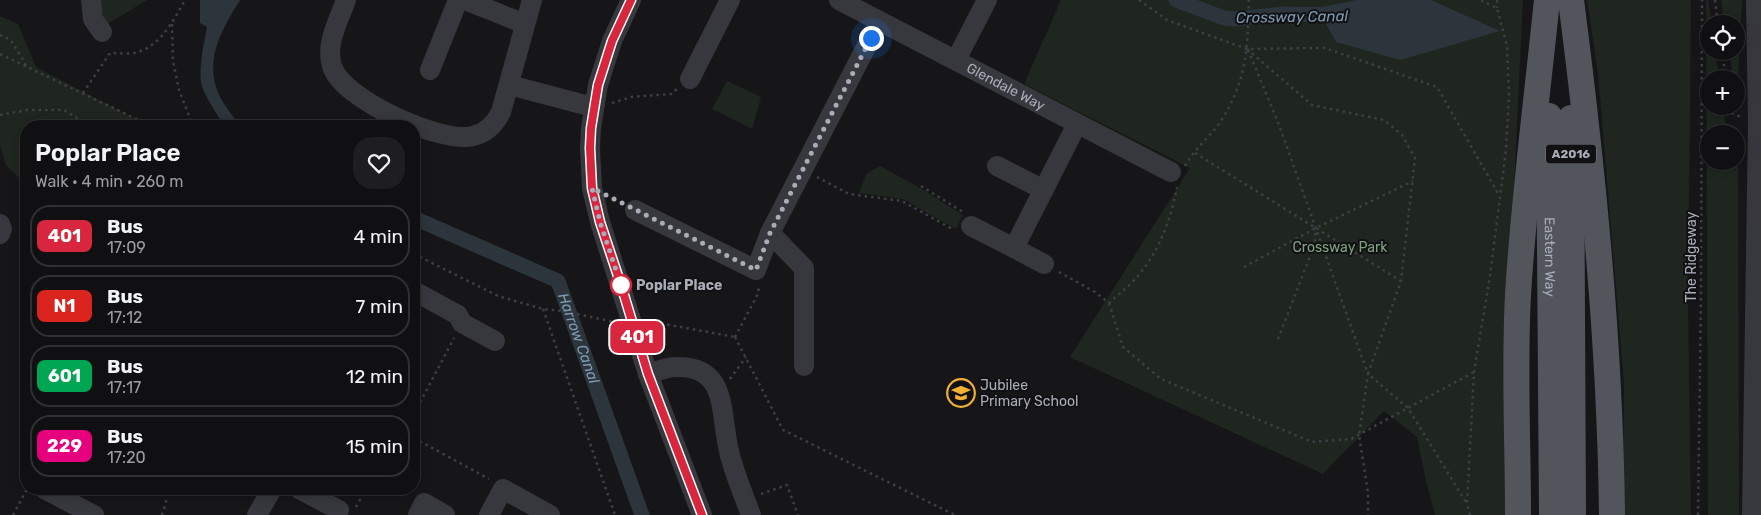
<!DOCTYPE html>
<meta charset="utf-8">
<style>
body{margin:0;font-family:Rubik,sans-serif;background:#1e1e20;color:#f1f3f6;height:100vh;display:flex;flex-direction:column;font-size:19px;white-space:nowrap}
*{box-sizing:border-box;margin:0}
p{font-size:16px;color:#9c9d9f}
.icon{flex:none;width:28px;height:28px;fill:none;stroke:currentColor;stroke-width:2;stroke-linecap:round;stroke-linejoin:round}
.map{position:relative;flex:1;overflow:hidden}
.details{position:absolute;left:20px;top:120px;width:400px;height:375px;display:flex;flex-direction:column;background:#101012;border-radius:20px;box-shadow:0 2px 12px #0003,0 0 0 1px #303032}
.details>*{flex:none}
.badge{padding:0 10px;border-radius:8px;font-size:18px;line-height:32px}
.buttons{position:absolute;left:1700px;top:15px;display:grid;gap:10px}
.buttons a{display:grid;place-items:center;width:45px;height:45px;border-radius:50%;background:#101012;box-shadow:0 2px 12px #0003,0 0 0 1px #303032;font-size:25px}
.you{position:absolute;width:25px;height:25px;margin:-12px;border:4px solid #fff;border-radius:50%;background:#1a73e8;box-shadow:0 0 0 8px #1a73e833}
.map>.badge{position:absolute;translate:-50% -50%;box-shadow:0 0 0 2px #fff}
.round{display:grid;place-items:center;flex:none;width:52px;height:52px;border-radius:20px;background:#1e1e20}
.headline{display:flex;align-items:center;justify-content:space-between;height:85px;padding:0 15px}
h1{font-size:24px;font-weight:600;line-height:38px}
ul{padding:0;list-style:none}
li{display:flex;align-items:center;gap:15px;height:62px;margin:0 10px 8px;padding:0 5px;border:2px solid #303032;border-radius:20px}
li div{flex:1}
li b{display:block;font-size:19px}
li em{font-style:normal}
li .badge{min-width:55px;font-weight:700;text-align:center}
.map>svg:first-child{display:block}
</style>
<div class="map">
<svg width="1761" height="515" viewBox="0 0 1761 515">
<rect width="100%" height="100%" fill="#161618"/>
<path fill="#1e261f" fill-rule="evenodd" d="M 99,0 L 147,0 L 106,25 Z
M 1061,0 L 1523,0 L 1514,185 L 1506,515 L 1435,515 L 1426,481 L 1417,437 L 1384,411 L 1323,474 L 1070,357 L 1190,168 L 1024,84 Z
M 1587,0 L 1691,0 L 1688,304 L 1691,515 L 1623,515 L 1624,383 L 1598,73 Z
M 1706,0 L 1708,0 L 1712,24 L 1709,24 L 1709,51 L 1715,51 L 1719,79 L 1709,79 L 1709,106 L 1723,106 L 1725,122 L 1738,128 L 1739,515 L 1708,515 ZM 1709,134 L 1736,134 L 1736,161 L 1709,161 Z
M 1721,0 L 1742,0 L 1737,99 L 1736,79 L 1733,79 L 1729,51 L 1736,51 L 1736,24 L 1724,24 Z
M 0,16 L 18,24 L 36,67 L 149,126 L 26,126 L 26,186 L 6,165 L 0,146 Z
M 727,81 L 761,97 L 752,129 L 712,109 Z
M 880,166 L 922,189 L 963,215 L 956,229 L 903,199 L 859,193 L 866,174 Z"/>
<path fill="#2c353c" d="M 200,0 L 240,0 C 221,31 203,61 220,97 C 225,107 235,117 238,126 L 225,126 C 219,118 202,92 201,82 C 199,65 204,43 207,27 L 200,23 Z
M 1357,0 L 1431,0 L 1500,31 L 1400,60 L 1336,42 L 1317,8 Z"/>
<g fill="none" stroke-linecap="round" stroke-linejoin="round">
<g stroke="#2c353c" stroke-width="15">
<path d="M 1176,0 L 1224,18 L 1233,19 L 1284,14 L 1339,15"/>
<path id="s1" d="M 414,218 L 558,281 L 642,515"/>
</g>
<path stroke="#3d3f44" stroke-width="2.5" stroke-dasharray="2.5 4" stroke-linecap="butt" d="M 1139,0 L 1167,20 L 1247,49 L 1325,48 L 1437,87 L 1499,195
M 1497,0 L 1497,8
M 1715,0 L 1718,24
M 172,24 L 173,61 L 179,90 L 193,126
M 0,35 L 11,40 L 27,67
M 1247,49 L 1312,105 L 1384,120 L 1402,135 L 1415,158 L 1401,281 L 1368,374 L 1408,408 L 1467,504
M 1248,50 L 1279,125 L 1368,374 L 1359,435 L 1368,493 L 1368,515
M 1722,51 L 1726,79
M 0,54 L 151,126
M 83,93 L 110,53 C 120,53 132,55 141,51 C 162,43 175,18 185,0
M 612,103 L 631,97 L 671,94 L 677,89
M 1731,106 L 1732,113 L 1741,117
M 0,115 L 27,110 L 64,110 L 90,126
M 1195,153 L 1401,281
M 1185,166 C 1194,149 1210,137 1221,121 C 1248,78 1247,48 1249,0
M 817,177 L 849,194 L 902,201 L 954,230
M 921,186 L 963,212
M 414,254 L 498,296 L 543,309 L 563,311 L 614,322
M 1244,267 L 1316,228 L 1413,181
M 1059,272 L 1095,292 L 1109,303 C 1118,295 1127,288 1135,279 C 1158,255 1171,219 1177,187
M 1109,303 L 1123,347 L 1161,379 L 1312,442 L 1351,439 L 1474,372
M 543,309 L 615,515
M 648,321 L 735,337
M 735,337 L 783,430 L 955,515
M 735,337 L 759,292 L 758,287
M 1278,339 L 1314,246 L 1316,229
M 730,379 L 746,357
M 414,414 L 454,338
M 414,438 L 489,479
M 761,494 L 787,485 L 798,515
M 356,507 L 366,489
M 13,515 L 27,489
M 162,515 L 166,502 L 166,489
M 1470,515 L 1467,504 L 1474,372 L 1490,276 L 1506,150 L 1509,95 L 1507,46 L 1497,8 L 1480,0
M 1698,515 L 1701,294 L 1702,0"/>
<g stroke="#37383d" stroke-width="20">
<path d="M 91,0 L 93,19 L 102,32"/>
<path d="M 346,0 C 339,20 325,44 332,66 C 341,99 441,144 473,136 C 486,133 495,124 501,112 L 532,0"/>
<path d="M 465,0 L 525,24"/>
<path d="M 631,0 L 612,41 L 598,85 L 591,128 L 590,148 L 592,188 L 600,222 L 648,374 L 702,515"/>
<path id="s2" d="M 839,0 L 1171,172"/>
<path d="M 956,60 L 987,0"/>
<path d="M 430,70 L 458,0"/>
<path d="M 690,79 L 730,0"/>
<path d="M 509,85 L 593,107"/>
<path d="M 997,166 L 1044,190"/>
<path d="M 635,210 L 756,270 L 770,233 L 879,22"/>
<path d="M 0,224 L 2,229 L 0,234"/>
<path d="M 971,226 L 1014,248"/>
<path d="M 770,233 L 804,268 L 804,366"/>
<path d="M 1044,264 L 1014,248 L 1077,124"/>
<path d="M 414,291 L 458,315 L 462,323 L 495,341"/>
<path d="M 648,374 C 657,371 668,366 678,367 C 727,367 720,410 728,446 C 732,469 743,493 751,515"/>
<path d="M 44,489 L 94,515"/>
<path d="M 299,489 L 339,510"/>
<path d="M 257,515 L 272,489"/>
<path d="M 418,515 L 424,503 L 445,515"/>
<path d="M 489,515 L 503,489 L 550,515"/>
<path d="M 1752,515 L 1758,124 L 1756,0"/>
</g>
<g stroke="#53555c" stroke-width="26">
<path d="M 1571,0 C 1593,171 1610,343 1612,515"/>
<path id="s3" d="M 1549,116 L 1552,515"/>
<path d="M 1571,118 L 1573,515"/>
<path d="M 1518,515 C 1518,442 1514,368 1518,295 C 1524,196 1537,98 1547,0"/>
</g>
</g>
<g fill="none" stroke-linecap="round" stroke-linejoin="round">
<defs>
<path id="line" d="M 631,0 L 612,41 L 598,85 L 591,128 L 590,148 L 592,188 L 600,222 L 621,285 L 648,374 L 702,515"/>
</defs>
<use href="#line" stroke="#fff" stroke-width="11"/>
<use href="#line" stroke="#d7263d" stroke-width="8"/>
<path stroke="#a8adb8" stroke-width="5" stroke-dasharray="0 9" d="M 621,285 L 600,222 L 592,188 L 756,270 L 770,233 L 871,38"/>
</g>
<defs>
<symbol id="school-ring" viewBox="-11 -11 22 22"><circle r="9.5" fill="#111113" stroke="#f2b134" stroke-width="1.5"/><path d="M0-5L7-2L0 1L-7-2ZM-4 1L0 2.5L4 1V4Q0 6-4 4Z" fill="#f2b134"/></symbol>
</defs>
<g fill-rule="evenodd">
<use href="#school-ring" x="945" y="377" width="32" height="32"/>
</g>
<circle fill="#fff" stroke="#d7263d" stroke-width="2.5" cx="621" cy="285" r="10"/>
<g text-anchor="middle" stroke-width="4" stroke-linejoin="round" paint-order="stroke">
<rect fill="#111113" stroke="#7b7e86" stroke-width="1" x="1546" y="144.5" width="50" height="19" rx="4"/>
<g font-size="12" font-weight="bold" fill="#a8adb8">
<text x="1571" y="158">A2016</text>
</g>
<g font-size="14" fill="#a8adb8" stroke="#111113">
<text dy="5" stroke="none"><textPath href="#s2" startOffset="188">Glendale Way</textPath></text>
<text dy="5" stroke="none"><textPath href="#s3" startOffset="141">Eastern Way</textPath></text>
<text transform="translate(1691 257) rotate(-90)" y="5">The Ridgeway</text>
</g>
<g font-size="14" fill="#7fa381" stroke="#111113">
<text x="1340" y="252">Crossway Park</text>
</g>
<g font-size="14" font-weight="bold" fill="#a8adb8" stroke="#111113" text-anchor="start">
<text x="636" y="290">Poplar Place</text>
</g>
<g font-size="14" fill="#a8adb8" stroke="#111113" text-anchor="start">
<text x="980" y="390">Jubilee<tspan x="980" dy="16">Primary School</tspan></text>
</g>
<g font-size="15" font-style="italic" fill="#7f9bb3" stroke="#111113">
<text transform="translate(1292 17) rotate(-1)" y="5">Crossway Canal</text>
<text dy="5" stroke="none"><textPath href="#s1" startOffset="218">Harrow Canal</textPath></text>
</g>
</g>
</svg>
<div class="buttons">
<a><svg class="icon" aria-label="locate" viewBox="0 0 24 24"><circle cx="12" cy="12" r="6"/><path d="M12 2v4M12 18v4M2 12h4M18 12h4"/></svg></a>
<a>+</a>
<a>−</a>
</div>
<div class="you" style="left:871px;top:38px"></div>
<b class="badge" style="left:637px;top:337px;background:#d7263d;color:#fff">401</b>
<section class="details">
<div class="headline"><div><h1>Poplar Place</h1><p>Walk · 4 min · 260 m</p></div><a class="round"><svg class="icon" aria-label="heart" viewBox="0 0 24 24"><path d="M12 20l-8-8c-3-5 5-10 8-4 3-6 11-1 8 4z"/></svg></a></div>
<ul>
<li><span class="badge" style="background:#d7263d;color:#fff">401</span><div><b>Bus</b><p>17:09</p></div><em>4 min</em></li>
<li><span class="badge" style="background:#dc241f;color:#fff">N1</span><div><b>Bus</b><p>17:12</p></div><em>7 min</em></li>
<li><span class="badge" style="background:#00a651;color:#fff">601</span><div><b>Bus</b><p>17:17</p></div><em>12 min</em></li>
<li><span class="badge" style="background:#e6007e;color:#fff">229</span><div><b>Bus</b><p>17:20</p></div><em>15 min</em></li>
</ul>
</section>
</div>
